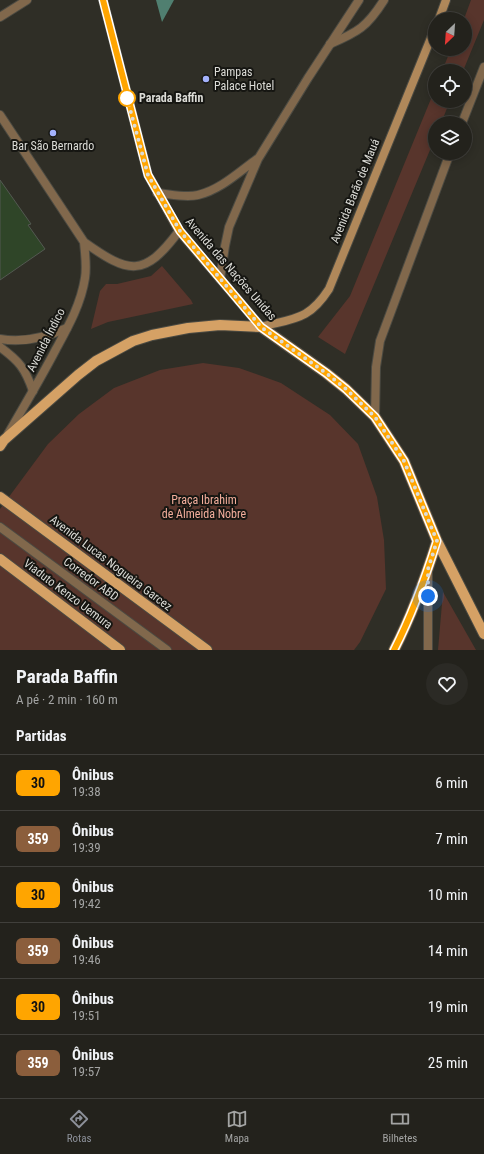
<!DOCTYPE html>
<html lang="pt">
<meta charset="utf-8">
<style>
body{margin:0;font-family:"Roboto Condensed",sans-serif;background:#2b2a25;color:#f1f3f6;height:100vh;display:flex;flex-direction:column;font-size:15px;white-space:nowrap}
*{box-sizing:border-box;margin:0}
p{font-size:13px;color:#a3a4a3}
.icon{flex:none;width:22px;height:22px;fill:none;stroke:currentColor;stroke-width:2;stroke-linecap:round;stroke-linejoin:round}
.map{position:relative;height:650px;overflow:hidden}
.drawer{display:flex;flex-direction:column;background:#23221c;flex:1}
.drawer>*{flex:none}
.badge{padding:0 8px;border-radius:6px;font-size:14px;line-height:26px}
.needle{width:26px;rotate:205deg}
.tools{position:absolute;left:428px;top:12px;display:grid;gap:8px}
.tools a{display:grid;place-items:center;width:44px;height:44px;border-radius:50%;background:#23221c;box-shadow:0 2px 10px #0003,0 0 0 1px #403f3b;font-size:20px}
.you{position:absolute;width:20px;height:20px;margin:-10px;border:3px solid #fff;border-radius:50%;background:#1a73e8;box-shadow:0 0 0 6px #1a73e833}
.map>.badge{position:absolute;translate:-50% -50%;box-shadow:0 0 0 2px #fff}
h2{padding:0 16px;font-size:15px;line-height:36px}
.round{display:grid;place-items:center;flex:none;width:42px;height:42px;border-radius:21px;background:#2b2a25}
.headline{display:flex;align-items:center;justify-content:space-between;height:68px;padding:0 16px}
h1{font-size:19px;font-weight:700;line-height:30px}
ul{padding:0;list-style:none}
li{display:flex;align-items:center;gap:12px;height:56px;padding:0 16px;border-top:1px solid #403f3b}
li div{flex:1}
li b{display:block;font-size:15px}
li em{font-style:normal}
li .badge{min-width:44px;font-weight:700;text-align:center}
.tabs{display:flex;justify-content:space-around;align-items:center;height:56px;border-top:1px solid #403f3b;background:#23221c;font-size:11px;color:#a3a4a3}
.tabs a{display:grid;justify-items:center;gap:2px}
.tabs .current{color:#8c9099}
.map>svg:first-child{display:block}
</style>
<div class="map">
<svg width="484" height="650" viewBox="0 0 484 650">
<rect width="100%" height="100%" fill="#2f2e26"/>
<path fill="#58352c" d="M 471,0 L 484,0 L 484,20 L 463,71 L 442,71 L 451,49 L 465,49 L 465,19 L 464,19 Z
M 435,89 L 435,101 L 450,101 L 441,123 L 435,123 L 435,138 L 345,354 L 318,337 L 350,296 Z
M 162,266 L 191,300 L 193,304 L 108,322 L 91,329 L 100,291 L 106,284 L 117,284 L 151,276 Z
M 203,363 L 239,368 L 281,383 L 330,415 L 358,444 L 377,497 L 384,540 L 386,589 L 360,642 L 354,650 L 0,650 L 0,509 L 48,444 L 79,414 L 114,388 L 160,370 Z
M 443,592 L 476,650 L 438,650 Z"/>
<path fill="#507f70" d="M 156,0 L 174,0 L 162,22 Z"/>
<path fill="#2f4528" stroke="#535951" d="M 0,180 L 31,224 L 28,225 L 45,249 L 0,280 Z"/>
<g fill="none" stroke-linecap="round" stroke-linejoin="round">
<defs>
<path id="lane" d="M 330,44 C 358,32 367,27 384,0
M 0,339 C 23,343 47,337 67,328
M 0,347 C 19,361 25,368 33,391
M 0,527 L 167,650"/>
<path id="street" d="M 0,17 L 27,0
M 0,115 L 84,242 C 85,254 87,266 85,278 C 81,304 68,327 56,349 C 41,378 24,406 8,434
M 462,123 L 484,67
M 157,193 C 170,194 185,198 198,195 C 220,190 239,172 257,159
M 84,242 C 129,274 144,278 179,231
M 220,279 L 225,246 L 229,227 L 258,159 L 308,78 L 359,0
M 375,417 L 376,367 L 380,341 L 450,153
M 428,650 L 428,573"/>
<path id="secondary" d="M 103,0 L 148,175 L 179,231 L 261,327 C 295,318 309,320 329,289 L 435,28
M 439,19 L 446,0"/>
<path id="primary" d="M 0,446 L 4,440 L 78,375 L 96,361 L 133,341 L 152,335 L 188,328 L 220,325 L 261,327 L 326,373 L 346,389 L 375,417 L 404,461 L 437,541 L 484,634
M 0,497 L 207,650
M 0,559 L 120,650
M 394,650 C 412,615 425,579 437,541"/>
</defs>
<use href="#lane" stroke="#4b4a42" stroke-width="10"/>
<use href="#street" stroke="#4b4a42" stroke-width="10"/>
<use href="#secondary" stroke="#4b4a42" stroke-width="10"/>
<use href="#primary" stroke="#4b4a42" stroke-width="12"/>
<use href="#lane" stroke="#81684c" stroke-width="8"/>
<use href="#street" stroke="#81684c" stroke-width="8"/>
<use href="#secondary" stroke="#b0885a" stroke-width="8"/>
<use href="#primary" stroke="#d5a165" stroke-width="10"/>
</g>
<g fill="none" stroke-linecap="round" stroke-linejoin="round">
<defs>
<path id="line" d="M 103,0 L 148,175 L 180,231 L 261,327 L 326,373 L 346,389 L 375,417 L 404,461 L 437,541 C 425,579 412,615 394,650"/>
</defs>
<use href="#line" stroke="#fff" stroke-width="9"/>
<use href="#line" stroke="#ffa500" stroke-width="6"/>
<path stroke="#dcdcd7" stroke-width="4" stroke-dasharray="0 7.2" d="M 127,98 L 148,175 L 180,231 L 261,327 L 326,373 L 346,389 L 375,417 L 404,461 L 437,541 L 428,569 L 428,596"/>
</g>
<g fill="#a4b2fc" stroke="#161612" stroke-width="1.5">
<circle cx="206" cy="79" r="4"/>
<circle cx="53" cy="133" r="4"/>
</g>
<circle fill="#fff" stroke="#ffa500" stroke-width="2" cx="127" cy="98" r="8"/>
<g text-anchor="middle" stroke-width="4" stroke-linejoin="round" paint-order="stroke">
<g font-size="12" fill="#dcdcd7" stroke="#161612" text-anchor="start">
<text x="214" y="76">Pampas<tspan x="214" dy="14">Palace Hotel</tspan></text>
<text x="53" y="150" text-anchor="middle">Bar São Bernardo</text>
</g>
<g font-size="12" font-weight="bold" fill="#dcdcd7" stroke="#161612" text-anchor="start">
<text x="139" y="102">Parada Baffin</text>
</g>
<g font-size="12" fill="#dcdcd7" stroke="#161612">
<text transform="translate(355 191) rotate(-68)" y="4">Avenida Barão de Mauá</text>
<text transform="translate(231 269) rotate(49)" y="4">Avenida das Nações Unidas</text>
<text transform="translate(46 340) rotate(-63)" y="4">Avenida Índico</text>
<text transform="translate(111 563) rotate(37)" y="4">Avenida Lucas Nogueira Garcez</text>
<text transform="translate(91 579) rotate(36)" y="4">Corredor ABD</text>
<text transform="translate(68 594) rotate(37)" y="4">Viaduto Kenzo Uemura</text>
</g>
<g font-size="12" fill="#f3ae9c" stroke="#161612">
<text x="204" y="504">Praça Ibrahim<tspan x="204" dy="14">de Almeida Nobre</tspan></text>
</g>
</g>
</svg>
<div class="tools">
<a><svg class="needle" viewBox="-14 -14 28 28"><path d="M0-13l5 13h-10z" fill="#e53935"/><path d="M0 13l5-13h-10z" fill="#a3a4a3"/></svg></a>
<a><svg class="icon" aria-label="locate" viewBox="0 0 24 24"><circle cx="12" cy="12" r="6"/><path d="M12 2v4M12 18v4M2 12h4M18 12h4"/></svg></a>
<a><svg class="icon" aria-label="layers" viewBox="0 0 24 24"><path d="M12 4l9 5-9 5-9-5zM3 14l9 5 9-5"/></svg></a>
</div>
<div class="you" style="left:428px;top:596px"></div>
</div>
<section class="drawer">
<div class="headline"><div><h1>Parada Baffin</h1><p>A pé · 2 min · 160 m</p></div><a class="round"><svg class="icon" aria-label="heart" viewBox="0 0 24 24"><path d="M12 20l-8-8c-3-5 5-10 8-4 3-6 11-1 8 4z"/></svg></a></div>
<h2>Partidas</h2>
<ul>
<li><span class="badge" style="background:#ffa500;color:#111">30</span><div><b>Ônibus</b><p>19:38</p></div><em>6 min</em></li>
<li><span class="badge" style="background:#8b5e3c;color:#fff">359</span><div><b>Ônibus</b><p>19:39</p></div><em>7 min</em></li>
<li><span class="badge" style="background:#ffa500;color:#111">30</span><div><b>Ônibus</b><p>19:42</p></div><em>10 min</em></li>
<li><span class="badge" style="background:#8b5e3c;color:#fff">359</span><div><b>Ônibus</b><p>19:46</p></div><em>14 min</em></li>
<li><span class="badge" style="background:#ffa500;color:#111">30</span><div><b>Ônibus</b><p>19:51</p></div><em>19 min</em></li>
<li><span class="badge" style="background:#8b5e3c;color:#fff">359</span><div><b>Ônibus</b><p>19:57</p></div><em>25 min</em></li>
</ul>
</section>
<nav class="tabs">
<a class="current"><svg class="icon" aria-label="directions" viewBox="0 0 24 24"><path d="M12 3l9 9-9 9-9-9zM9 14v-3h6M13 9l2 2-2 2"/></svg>Rotas</a>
<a><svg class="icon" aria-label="map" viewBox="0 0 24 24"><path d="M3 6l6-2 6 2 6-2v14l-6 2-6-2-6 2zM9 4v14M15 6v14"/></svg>Mapa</a>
<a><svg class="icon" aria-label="tickets" viewBox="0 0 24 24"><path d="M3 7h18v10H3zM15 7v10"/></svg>Bilhetes</a>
</nav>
